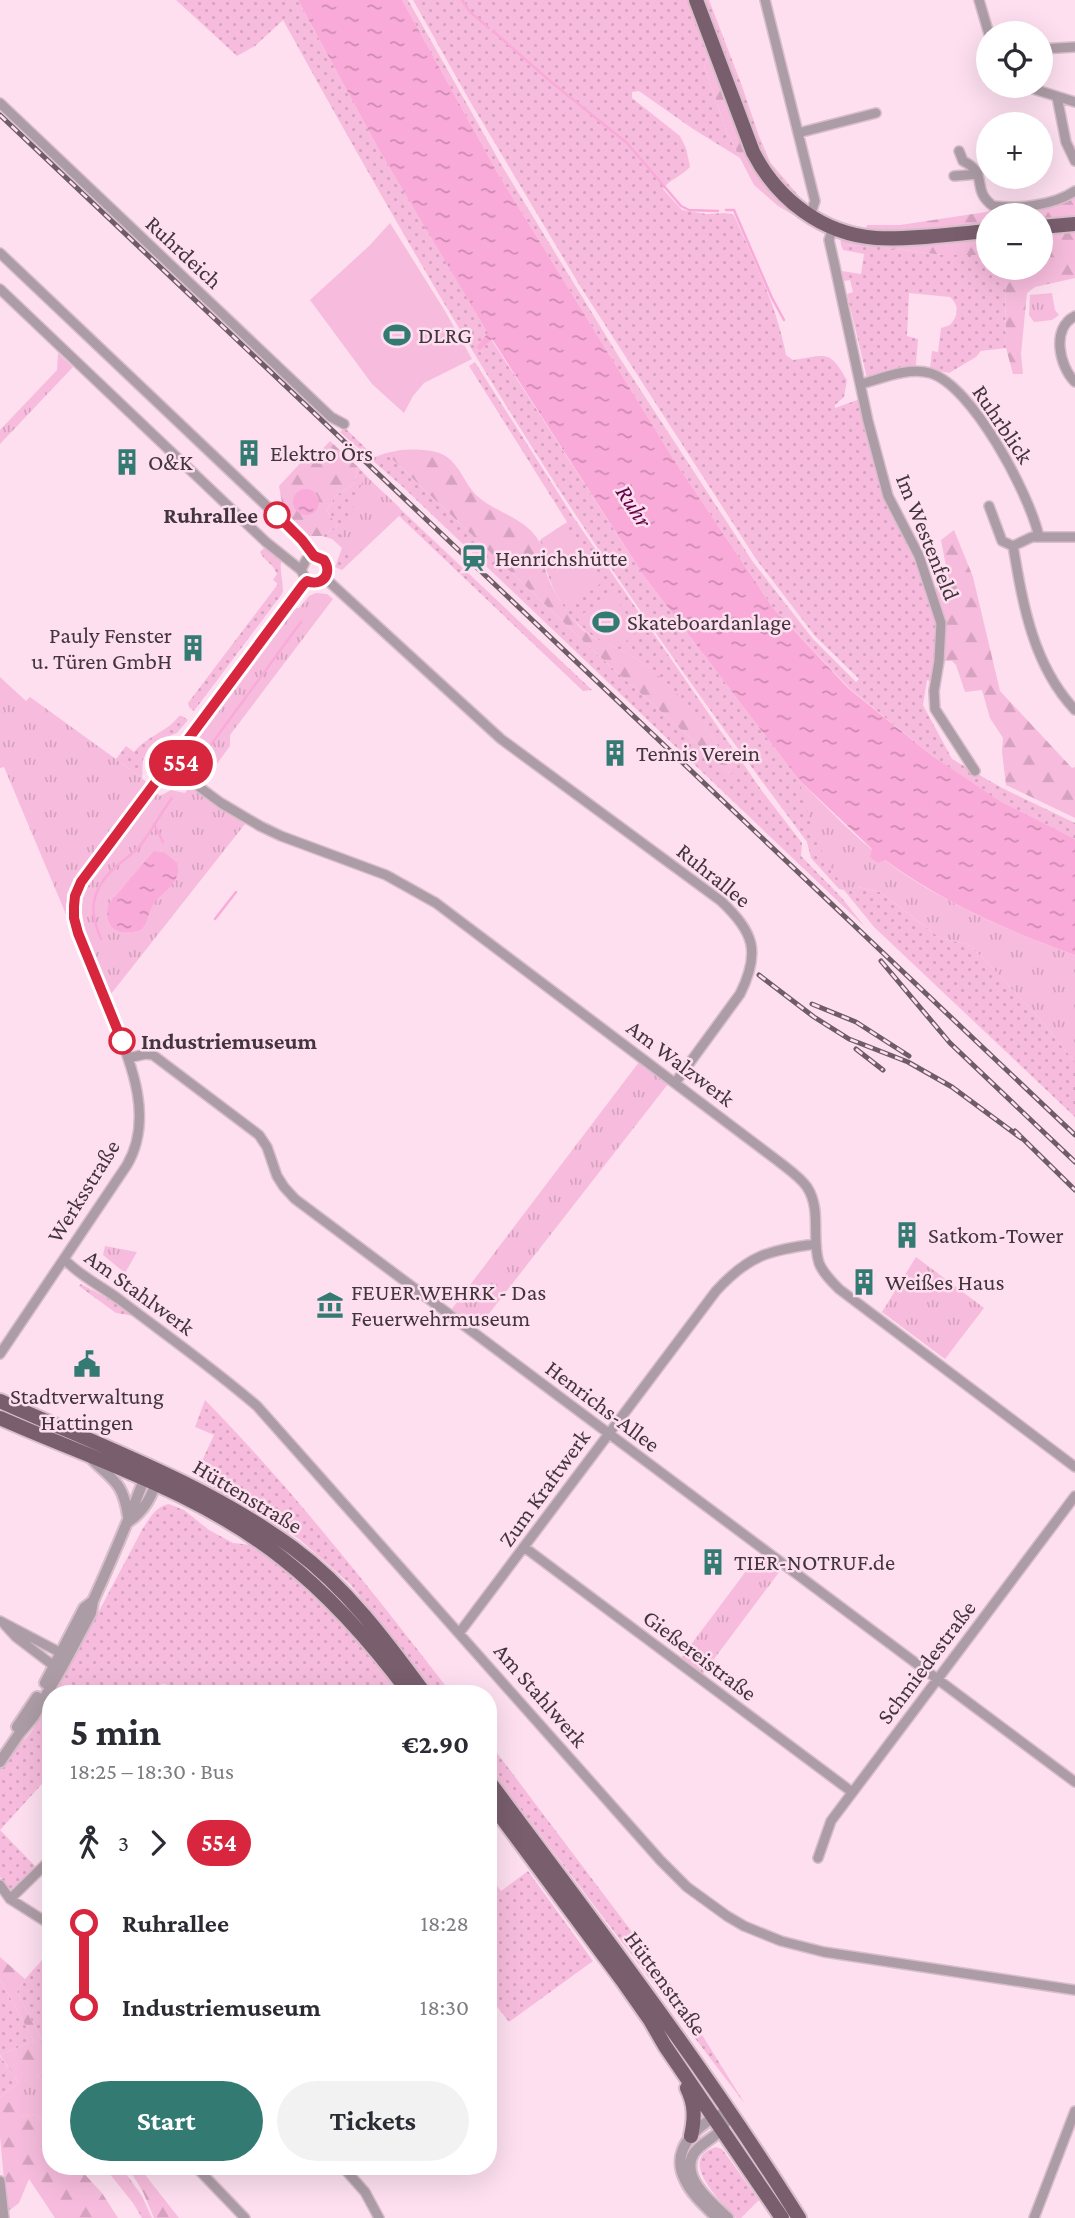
<!DOCTYPE html>
<meta charset="utf-8">
<style>
body{margin:0;font-family:"Crimson Pro",serif;background:#f2f2f3;color:#2b2b33;height:100vh;display:flex;flex-direction:column;font-size:26px;white-space:nowrap}
*{box-sizing:border-box;margin:0}
p{font-size:23px;color:#7c7c81}
.icon{flex:none;width:38px;height:38px;fill:none;stroke:currentColor;stroke-width:2;stroke-linecap:round;stroke-linejoin:round}
.map{position:relative;flex:1;overflow:hidden}
.drawer{position:absolute;left:42px;top:1685px;width:455px;height:490px;display:flex;flex-direction:column;background:#fff;border-radius:28px;box-shadow:0 7px 28px #0002}
.drawer>*{flex:none}
.badge{padding:0 14px;border-radius:23px;font-size:24px;line-height:46px}
.fabs{position:absolute;left:976px;top:21px;display:grid;gap:14px}
.fabs a{display:grid;place-items:center;width:77px;height:77px;border-radius:50%;background:#fff;box-shadow:0 7px 28px #0002;font-size:35px}
.map>.badge{position:absolute;translate:-50% -50%;box-shadow:0 0 0 4px #fff}
.legs{display:flex;align-items:center;gap:10px;height:77px;padding:0 28px;font-size:23px}
.legs p{margin-inline-start:auto}
.headline{display:flex;align-items:center;justify-content:space-between;height:119px;padding:0 28px}
h1{font-size:38px;font-weight:700;line-height:52px}
.cta{display:flex;gap:14px;margin-top:auto;padding:14px 28px}
.cta a{flex:1;height:80px;border-radius:42px;background:#337a73;color:#fff;font-size:28px;font-weight:700;line-height:80px;text-align:center}
.cta a+a{background:#f2f2f3;color:#2b2b33}
ul{padding:0 28px;list-style:none}
li{display:flex;align-items:center;gap:24px;height:84px;font-size:26px}
li i{display:grid;place-items:center;width:10px;height:100%;margin:0 9px;background:currentColor}
li i::after{content:'';width:18px;height:18px;margin:-9px;border:5px solid;border-radius:50%;background:#fff}
li p{margin-inline-start:auto}
li:first-child i{background:linear-gradient(#0000 50%,currentColor 0)}
li:last-child i{background:linear-gradient(currentColor 50%,#0000 0)}
.map>svg:first-child{display:block}
</style>
<div class="map">
<svg width="1075" height="2218" viewBox="0 0 1075 2218">
<defs>
<pattern id="grass-dots" width="8" height="8" patternUnits="userSpaceOnUse" patternTransform="scale(1.75)"><rect width="8" height="8" fill="#f7bcdd"/><path d="M2 2h.1M6 6h.1" fill="none" stroke="#d5a2bf" stroke-width="1.8" stroke-linecap="round"/></pattern>
<pattern id="forest-firs" width="22" height="20" patternUnits="userSpaceOnUse" patternTransform="scale(1.75)"><rect width="22" height="20" fill="#f7bcdd"/><path d="M5 1l3.5 6h-7zM16 11l3.5 6h-7z" fill="#d5a2bf"/></pattern>
<pattern id="park-tufts" width="24" height="20" patternUnits="userSpaceOnUse" patternTransform="scale(1.75)"><rect width="24" height="20" fill="#f7bcdd"/><path d="M3 7l-1-3M5 7V3M7 7l1-3M15 17l-1-3M17 17v-4M19 17l1-3" fill="none" stroke="#d5a2bf"/></pattern>
<pattern id="water-ripples" width="26" height="14" patternUnits="userSpaceOnUse" patternTransform="scale(1.75)"><rect width="26" height="14" fill="#faaad9"/><path d="M2 4q2-2 4 0t4 0M15 11q2-2 4 0t4 0" fill="none" stroke="#cc8bb1"/></pattern>
</defs>
<rect width="100%" height="100%" fill="#fddfef"/>
<path fill="url(#grass-dots)" d="M 176,0 L 298,0 L 378,148 L 489,333 L 476,347 L 491,339 L 644,576 L 799,780 L 844,888 L 857,887 L 880,892 L 940,938 L 967,944 L 983,958 L 1038,1017 L 1075,1062 L 1075,1117 L 874,927 L 844,890 L 839,889 L 811,858 L 807,842 C 721,727 638,611 560,491 C 461,338 371,179 283,20 L 255,46 L 237,56 Z
M 402,0 L 408,0 L 502,166 L 619,357 L 753,562 L 813,639 L 856,682 L 859,679 L 815,636 L 756,559 L 580,286 L 468,98 L 413,0 L 687,0 L 708,58 L 704,65 L 727,133 L 740,158 L 693,129 L 639,91 L 632,92 L 632,98 L 680,136 L 686,148 L 690,167 C 682,176 670,179 663,189 L 682,210 L 706,214 L 726,213 L 734,215 C 754,261 777,306 786,355 L 793,360 C 827,355 829,349 847,380 L 844,397 L 835,405 L 835,408 L 860,399 L 870,448 L 888,505 L 930,593 L 939,626 L 933,682 L 927,680 L 923,705 L 952,759 L 1002,788 L 1075,823 L 1075,839 L 1000,803 L 931,755 L 849,688 L 773,608 L 674,460 L 497,172 Z
M 702,0 L 709,0 L 742,86 L 759,136 L 770,162 L 804,202 C 752,169 723,57 702,0 Z
M 841,245 L 881,247 L 942,255 L 989,255 L 989,268 L 1005,268 L 1006,348 L 981,351 L 976,357 L 949,373 L 930,369 L 932,351 L 938,352 L 941,328 L 950,325 C 958,316 960,306 950,297 L 909,293 L 907,336 L 918,339 L 916,365 L 867,378 L 847,294 L 853,292 L 850,280 L 844,281 L 842,271 L 861,274 L 864,254 L 843,250 Z
M 475,362 L 574,518 L 762,791 L 802,843 L 801,856 L 841,897 L 865,927 L 403,487 L 340,432 L 345,428 L 375,457 L 386,453 L 599,656 L 733,776 C 721,738 665,675 630,655 C 613,646 594,641 580,626 C 556,604 545,572 539,541 L 567,522 L 469,366 Z
M 358,467 L 376,486 L 592,690 L 583,691 L 399,516 L 342,570 L 335,567 L 342,548 L 332,539 L 322,536 L 337,526 L 327,511 L 335,496 L 353,485 Z
M 265,547 L 268,547 L 282,559 C 278,572 285,582 282,594 L 194,711 L 189,707 L 188,703 L 278,584 L 273,580 L 277,574 C 272,562 264,561 260,552 Z
M 179,716 L 182,716 L 188,720 L 177,733 L 157,741 L 148,749 L 143,760 L 142,778 L 116,759 L 126,746 L 134,752 C 147,736 167,732 179,716 Z
M 81,1284 L 111,1300 L 134,1316 L 116,1313 L 79,1286 Z
M 205,1400 C 294,1491 374,1593 452,1694 L 435,1694 L 350,1584 L 299,1539 L 195,1476 L 214,1435 L 195,1427 Z
M 169,1504 L 184,1510 L 209,1530 L 233,1543 L 252,1545 L 277,1563 L 367,1647 L 401,1694 L 182,1694 L 165,1684 L 138,1688 L 131,1694 L 55,1694 L 143,1528 C 150,1518 156,1506 169,1504 Z
M 51,1701 L 51,1774 L 0,1830 L 36,1867 L 13,1894 L 0,1877 L 0,1767 L 31,1732 Z
M 488,1741 L 666,1977 L 745,2104 L 488,1766 Z
M 528,1871 L 593,1961 L 509,2022 L 488,1995 L 488,1874 L 501,1891 Z
M 51,1950 L 51,2058 L 17,1992 L 25,1979 Z
M 0,1979 L 34,2041 L 0,2055 Z
M 0,2056 L 19,2083 L 0,2097 Z
M 716,2147 L 722,2149 L 759,2200 L 741,2218 L 736,2218 C 722,2203 675,2159 716,2147 Z"/>
<path fill="url(#forest-firs)" d="M 708,58 C 725,100 744,163 775,196 C 788,210 809,220 825,230 L 826,234 L 778,206 L 754,185 L 727,133 L 704,65 Z
M 1075,193 L 1075,218 L 1041,222 L 1041,215 L 989,215 L 989,226 L 892,232 L 866,228 L 867,225 L 900,225 L 986,212 L 995,208 Z
M 1075,230 L 1075,278 L 1035,287 L 1027,293 L 1021,354 L 1023,374 L 1013,374 L 1006,348 L 1005,268 L 1041,268 L 1041,233 Z
M 840,236 L 989,237 L 989,255 L 942,255 L 881,247 L 841,245 Z
M 330,441 L 358,467 L 353,485 L 335,496 L 327,511 L 337,526 L 322,536 L 306,536 L 283,509 L 279,486 L 305,458 L 310,462 Z
M 401,450 C 416,450 434,448 447,457 C 460,466 465,484 476,495 C 494,512 523,517 537,538 C 543,547 542,559 545,569 C 551,589 564,608 577,624 C 592,641 614,645 632,656 C 672,681 717,734 734,777 L 599,656 L 386,453 Z
M 954,530 L 973,577 L 1000,691 L 1072,768 L 1075,767 L 1075,818 L 1006,785 L 1002,752 L 1003,738 L 990,718 L 982,690 L 965,692 L 956,665 L 952,661 L 942,661 L 933,589 L 949,582 L 941,540 Z
M 0,1957 L 25,1979 L 17,1992 L 51,2058 L 51,2079 L 37,2076 L 21,2117 L 36,2114 L 51,2130 L 51,2166 L 78,2167 L 102,2193 L 118,2218 L 55,2218 L 29,2179 L 19,2203 L 7,2212 L 0,2137 L 0,2097 L 19,2083 L 0,2055 L 34,2041 L 0,1979 Z
M 128,2167 L 139,2167 L 179,2218 L 154,2218 L 143,2192 Z"/>
<path fill="url(#park-tufts)" d="M 1052,293 L 1055,310 L 1059,315 L 1052,320 L 1034,322 L 1029,315 L 1030,295 Z
M 58,353 L 73,367 L 0,444 L 0,430 L 57,370 Z
M 365,475 L 400,508 L 354,557 L 338,544 Z
M 316,593 L 327,594 L 333,599 L 230,735 L 230,746 L 197,791 L 245,824 L 111,994 L 85,932 L 82,913 L 73,931 L 4,767 L 0,768 L 0,677 L 26,701 L 30,697 L 142,778 L 160,796 L 171,790 L 185,793 L 197,775 C 186,762 192,751 199,737 L 296,608 L 299,608 L 309,596 Z
M 799,780 C 827,808 855,837 886,861 C 937,900 1015,934 1075,955 L 1075,1062 L 1038,1017 L 983,958 L 967,944 L 940,938 L 880,892 L 857,887 L 844,890 L 815,839 Z
M 639,1062 L 668,1084 L 477,1329 L 451,1310 Z
M 105,1246 L 137,1252 L 125,1273 L 103,1255 Z
M 916,1257 L 984,1308 L 945,1359 L 882,1312 Z
M 758,1555 L 780,1571 L 702,1675 L 681,1658 Z
M 37,2076 L 46,2078 L 51,2088 L 51,2130 L 36,2114 L 21,2117 L 14,2098 Z
M 85,2167 L 121,2167 L 142,2196 L 152,2218 L 142,2218 L 133,2203 L 109,2173 L 93,2175 Z"/>
<path fill="#f7bcdd" d="M 390,223 L 445,311 L 472,359 L 424,383 L 413,396 L 404,413 L 372,384 L 310,300 L 369,246 Z
M 565,524 L 604,581 L 569,607 L 555,586 L 541,539 Z
M 612,593 L 638,631 L 620,647 L 595,636 L 577,618 Z"/>
<path fill="url(#water-ripples)" d="M 298,0 L 402,0 L 497,172 L 674,460 L 773,608 L 848,688 L 931,755 L 1001,802 L 1075,839 L 1075,955 C 1008,931 942,902 885,860 L 878,863 L 870,857 L 872,849 L 799,780 L 644,576 L 492,339 L 480,350 L 476,347 L 488,333 L 378,148 Z
M293 502a13 13 0 1 1 26 0a13 13 0 1 1-26 0Z
M 154,851 L 165,853 L 177,863 C 183,883 162,891 153,905 C 147,914 149,922 141,930 C 120,936 104,931 108,905 Z"/>
<g fill="none" stroke-linecap="round" stroke-linejoin="round">
<path stroke="#faaad9" stroke-width="2.5" d="M 462,0 L 470,12 L 489,28
M 493,31 L 550,81 L 627,143 L 681,206 L 689,210 L 718,211
M 726,210 L 734,210 L 772,298 L 784,320
M 199,761 L 301,622
M 154,824 L 163,842
M 215,919 L 236,892
M 101,939 C 89,912 90,892 113,869 C 121,862 130,856 138,848 C 151,833 160,814 172,798"/>
<defs>
<path id="minor" d="M 765,0 L 815,201 L 810,216
M 979,0 L 989,34
M 1041,49 L 1075,47
M 1024,86 L 1075,102
M 1057,97 L 1066,142 L 1075,161
M 0,103 L 331,417 L 344,424
M 798,133 L 876,113
M 959,151 L 963,161 C 990,174 970,189 993,206 C 1018,209 1053,206 1075,191
M 954,176 L 978,174
M 833,227 L 829,240 L 834,262 L 868,421 L 888,496 L 919,556 L 941,623 L 939,661 L 934,691 L 935,709 L 975,771
M 0,253 L 293,531 L 314,556 L 324,560 L 328,570 L 325,578 L 316,583 L 307,581 L 301,570 L 266,542 L 0,289
M 1075,316 C 1051,328 1059,366 1075,382
M 861,384 C 883,378 908,367 930,373 C 972,385 1030,495 1039,537
M 989,506 L 1002,541 L 1013,546
M 1075,537 L 1032,537 L 1013,546 C 1023,605 1033,665 1075,710
M 301,570 L 306,560 L 314,556
M 325,578 L 501,739 L 721,901 C 754,932 761,952 740,994 L 675,1083
M 178,756 L 170,752 L 159,756 L 155,764 L 158,772 C 165,779 172,779 179,772 L 181,764 L 178,756 L 180,750 L 307,581
M 179,772 L 221,803 L 260,826 L 281,836 L 386,875 L 436,903 L 778,1161 C 788,1169 800,1177 807,1187 C 822,1210 811,1238 819,1263 C 823,1273 831,1281 839,1289 L 1075,1467
M 128,1058 L 146,1054 L 153,1055 L 259,1135 L 267,1147 L 277,1176 L 284,1187 L 295,1199 L 1075,1782
M 64,1259 C 80,1276 101,1286 120,1300 C 166,1335 213,1368 257,1406 L 661,1861 L 687,1887 L 727,1916 L 744,1926 L 781,1941 L 824,1952 L 1075,1990
M 0,1354 L 127,1165 C 156,1115 128,1057 109,1009 C 98,984 88,959 78,933 L 74,918 L 74,906 L 75,896 L 81,882 L 161,775
M 524,1547 L 852,1792
M 0,1621 L 61,1653 L 63,1657
M 5,1625 L 16,1637 L 54,1666 L 58,1665
M 460,1632 L 716,1291 C 749,1255 769,1250 816,1244
M 818,1858 L 831,1821 L 1075,1496
M 0,1885 L 10,1899 L 51,1925
M 10,1899 L 51,1859
M 195,2166 L 245,2218
M 342,2166 L 365,2192 L 379,2218
M 0,2181 L 4,2218
M 1034,2218 L 1075,2111"/>
<path id="tertiary" d="M 89,1456 C 111,1480 123,1480 128,1516
M 128,1522 C 143,1512 154,1495 157,1476
M 45,1683 L 84,1608 L 93,1601
M 17,1727 L 37,1697
M 0,1762 L 19,1734 L 34,1716 L 65,1662 L 91,1613 L 93,1601 C 112,1559 130,1517 146,1474
M 717,2218 C 705,2206 692,2195 685,2180 C 668,2147 702,2120 730,2111
M 728,2218 C 713,2204 679,2177 694,2153 C 702,2142 717,2137 723,2127 C 726,2122 728,2116 730,2111"/>
<path id="primary" d="M 696,0 L 753,152 C 777,199 822,234 876,238 C 913,240 952,234 989,231
M 1041,227 L 1075,224
M 0,1401 C 100,1446 204,1483 293,1548 C 347,1588 386,1641 425,1694
M 0,1418 C 95,1460 199,1492 282,1558 C 332,1597 372,1643 410,1694
M 488,1780 C 595,1924 704,2066 799,2218
M 488,1799 L 622,1980 L 650,2020 L 665,2046 L 782,2218
M 687,2088 C 695,2104 695,2118 691,2136"/>
</defs>
<use href="#minor" stroke="#d8bdcb" stroke-width="12"/>
<use href="#tertiary" stroke="#d8bdcb" stroke-width="14"/>
<use href="#primary" stroke="#d8bdcb" stroke-width="18"/>
<use href="#minor" stroke="#ac9ca5" stroke-width="9"/>
<use href="#tertiary" stroke="#ac9ca5" stroke-width="10"/>
<use href="#primary" stroke="#795e6d" stroke-width="14"/>
<defs>
<path id="rail" d="M 0,115 L 1075,1135
M 881,961 L 950,1043 L 1075,1162
M 759,975 L 814,1017 L 849,1039 L 908,1062 L 952,1087 L 1021,1138
M 812,1004 L 856,1022 L 909,1056
M 856,1049 L 883,1070
M 1015,1131 L 1075,1190"/>
</defs>
<use href="#rail" stroke="#6e5c66" stroke-width="5"/>
<use href="#rail" stroke="#fddfef" stroke-width="2.5" stroke-dasharray="8" stroke-linecap="butt"/>
</g>
<g fill="none" stroke-linecap="round" stroke-linejoin="round">
<defs>
<path id="line-1" d="M 122,1041 L 78,933 L 74,918 L 74,906 L 75,896 L 81,882 L 161,775 L 170,777 L 179,772 L 181,764 L 178,756 L 180,750 L 303,585 L 307,581 C 322,587 333,574 324,560 L 314,556 L 302,540 L 277,515"/>
</defs>
<use href="#line-1" stroke="#fff" stroke-width="16"/>
<use href="#line-1" stroke="#d7263d" stroke-width="10"/>
</g>
<defs>
<symbol id="stadium-bare" viewBox="-9 -9 18 18"><path d="M0-5a6.5 5 0 1 0 0 10a6.5 5 0 1 0 0-10ZM-3.5-1.8h7v3.6h-7Z" fill="#337a73" stroke="#fddfef" stroke-width="2.5" paint-order="stroke"/></symbol>
<symbol id="building-bare" viewBox="-9 -9 18 18"><path d="M-4-6H4V6H1V3H-1V6H-4ZM-2.5-4.3h1.7v1.8h-1.7ZM.8-4.3h1.7v1.8H.8ZM-2.5-1h1.7V.8h-1.7ZM.8-1h1.7V.8H.8Z" fill="#337a73" stroke="#fddfef" stroke-width="2.5" paint-order="stroke"/></symbol>
<symbol id="station-bare" viewBox="-9 -9 18 18"><path d="M-3-6H3Q5-6 5-4V2Q5 4 3 4L4.5 6H3L1.5 4h-3L-3 6H-4.5L-3 4Q-5 4-5 2V-4Q-5-6-3-6ZM-3.5-4v3h7v-3ZM-3.5 1v1.5H-2V1ZM2 1v1.5H3.5V1Z" fill="#337a73" stroke="#fddfef" stroke-width="2.5" paint-order="stroke"/></symbol>
<symbol id="museum-bare" viewBox="-9 -9 18 18"><path d="M0-6L6-3V-2H-6V-3ZM-5-1h2V3h-2ZM-1-1h2V3h-2ZM3-1h2V3H3ZM-6 4H6V6H-6Z" fill="#337a73" stroke="#fddfef" stroke-width="2.5" paint-order="stroke"/></symbol>
<symbol id="civic-bare" viewBox="-9 -9 18 18"><path d="M-.6-6.5H3V-4.5H.6V-3L4-1V1h2V6H-6V1h2V-1L-.6-3ZM-1.2 2.5V6h2.4V2.5Z" fill="#337a73" stroke="#fddfef" stroke-width="2.5" paint-order="stroke"/></symbol>
</defs>
<g fill-rule="evenodd">
<use href="#stadium-bare" x="378" y="316" width="38" height="38"/>
<use href="#building-bare" x="230" y="434" width="38" height="38"/>
<use href="#building-bare" x="108" y="443" width="38" height="38"/>
<use href="#station-bare" x="455" y="539" width="38" height="38"/>
<use href="#stadium-bare" x="587" y="603" width="38" height="38"/>
<use href="#building-bare" x="174" y="629" width="38" height="38"/>
<use href="#building-bare" x="596" y="734" width="38" height="38"/>
<use href="#building-bare" x="888" y="1216" width="38" height="38"/>
<use href="#building-bare" x="845" y="1263" width="38" height="38"/>
<use href="#museum-bare" x="311" y="1286" width="38" height="38"/>
<use href="#civic-bare" x="68" y="1345" width="38" height="38"/>
<use href="#building-bare" x="694" y="1543" width="38" height="38"/>
</g>
<g fill="#fff" stroke="#d7263d" stroke-width="3.5">
<circle cx="277" cy="515" r="12"/>
<circle cx="122" cy="1041" r="12"/>
</g>
<g text-anchor="middle" stroke-width="5" stroke-linejoin="round" paint-order="stroke">
<g font-size="23" fill="#43353d" stroke="#fddfef">
<text transform="translate(184 252) rotate(43)" y="8">Ruhrdeich</text>
<text transform="translate(1003 424) rotate(56)" y="8">Ruhrblick</text>
<text transform="translate(928 537) rotate(68)" y="8">Im Westenfeld</text>
<text transform="translate(714 875) rotate(39)" y="8">Ruhrallee</text>
<text transform="translate(681 1063) rotate(37)" y="8">Am Walzwerk</text>
<text transform="translate(83 1191) rotate(-58)" y="8">Werksstraße</text>
<text transform="translate(140 1292) rotate(36)" y="8">Am Stahlwerk</text>
<text transform="translate(603 1406) rotate(37)" y="8">Henrichs-Allee</text>
<text transform="translate(544 1488) rotate(-54)" y="8">Zum Kraftwerk</text>
<text transform="translate(248 1496) rotate(31)" y="8">Hüttenstraße</text>
<text transform="translate(700 1655) rotate(37)" y="8">Gießereistraße</text>
<text transform="translate(926 1662) rotate(-53)" y="8">Schmiedestraße</text>
<text transform="translate(541 1695) rotate(49)" y="8">Am Stahlwerk</text>
<text transform="translate(666 1983) rotate(54)" y="8">Hüttenstraße</text>
</g>
<g font-size="23" fill="#43353d" stroke="#fddfef" text-anchor="start">
<text x="418" y="343">DLRG</text>
<text x="270" y="461">Elektro Örs</text>
<text x="148" y="470">O&amp;K</text>
<text x="495" y="566">Henrichshütte</text>
<text x="627" y="630">Skateboardanlage</text>
<text x="172" y="643" text-anchor="end">Pauly Fenster<tspan x="172" dy="26">u. Türen GmbH</tspan></text>
<text x="636" y="761">Tennis Verein</text>
<text x="928" y="1243">Satkom-Tower</text>
<text x="885" y="1290">Weißes Haus</text>
<text x="351" y="1300">FEUER.WEHRK - Das<tspan x="351" dy="26">Feuerwehrmuseum</tspan></text>
<text x="87" y="1404" text-anchor="middle">Stadtverwaltung<tspan x="87" dy="26">Hattingen</tspan></text>
<text x="734" y="1570">TIER-NOTRUF.de</text>
</g>
<g font-size="23" font-weight="bold" fill="#43353d" stroke="#fddfef" text-anchor="end">
<text x="258" y="523">Ruhrallee</text>
<text x="141" y="1049" text-anchor="start">Industriemuseum</text>
</g>
<g font-size="24" font-style="italic" fill="#620147" stroke="#fddfef">
<text transform="translate(634 506) rotate(57)" y="8">Ruhr</text>
</g>
</g>
</svg>
<div class="fabs">
<a><svg class="icon" aria-label="locate" viewBox="0 0 24 24"><circle cx="12" cy="12" r="6"/><path d="M12 2v4M12 18v4M2 12h4M18 12h4"/></svg></a>
<a>+</a>
<a>−</a>
</div>
<b class="badge" style="left:181px;top:763px;background:#d7263d;color:#fff">554</b>
<section class="drawer">
<div class="headline"><div><h1>5 min</h1><p>18:25 – 18:30 · Bus</p></div><b>€2.90</b></div>
<div class="legs"><svg class="icon" aria-label="walk" viewBox="0 0 24 24"><circle cx="13" cy="4" r="2"/><path d="M13 8l-2 6 4 7M11 14l-3 7M7 12l3-4h3l4 4"/></svg>3<svg class="icon" aria-label="forward" viewBox="0 0 24 24"><path d="M9 5l7 7-7 7"/></svg><b class="badge" style="background:#d7263d;color:#fff">554</b></div>
<ul>
<li><i style="color:#d7263d"></i><b>Ruhrallee</b><p>18:28</p></li>
<li><i style="color:#d7263d"></i><b>Industriemuseum</b><p>18:30</p></li>
</ul>
<div class="cta"><a>Start</a><a>Tickets</a></div>
</section>
</div>
